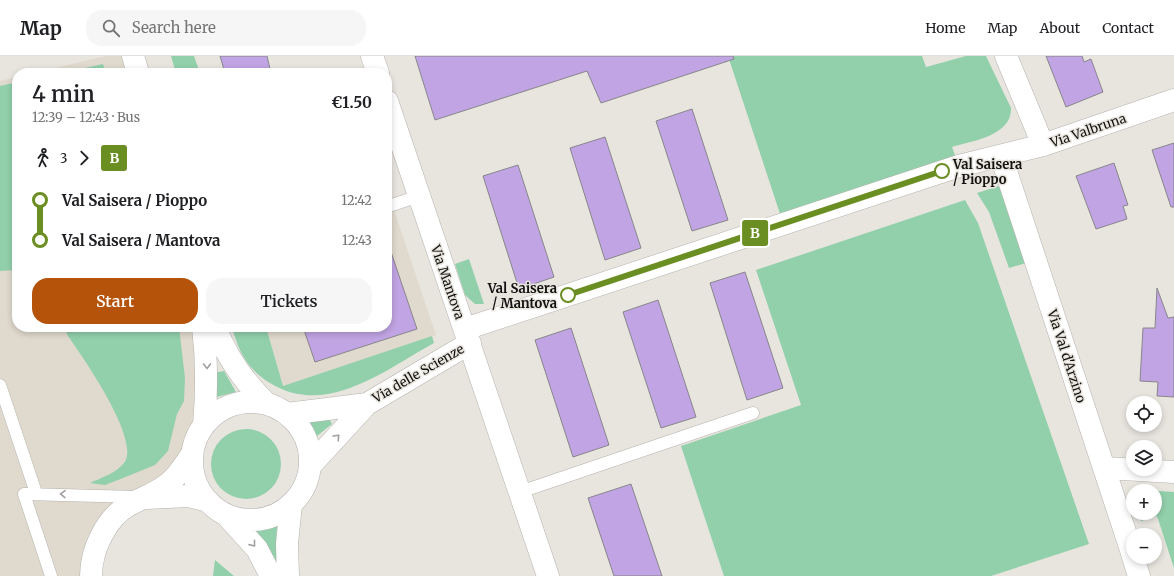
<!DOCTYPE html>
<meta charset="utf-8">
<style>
body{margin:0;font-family:Merriweather,serif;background:#f6f6f6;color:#202124;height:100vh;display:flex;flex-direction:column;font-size:15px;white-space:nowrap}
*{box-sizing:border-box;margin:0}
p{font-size:13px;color:#757577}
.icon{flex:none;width:22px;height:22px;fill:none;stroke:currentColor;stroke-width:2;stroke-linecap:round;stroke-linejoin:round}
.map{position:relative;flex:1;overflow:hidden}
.drawer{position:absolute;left:12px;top:12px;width:380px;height:264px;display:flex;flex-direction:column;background:#fff;border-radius:16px;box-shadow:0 2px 6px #0003}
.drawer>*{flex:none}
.badge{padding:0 8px;border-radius:3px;font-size:14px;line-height:26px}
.buttons{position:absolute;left:1126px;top:340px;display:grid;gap:8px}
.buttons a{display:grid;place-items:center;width:36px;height:36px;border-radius:50%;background:#fff;box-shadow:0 2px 6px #0003;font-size:20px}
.map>.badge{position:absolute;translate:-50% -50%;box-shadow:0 0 0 2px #fff}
.legs{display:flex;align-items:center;gap:6px;height:44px;padding:0 20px;font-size:13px}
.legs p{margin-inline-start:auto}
.head{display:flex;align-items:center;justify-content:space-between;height:68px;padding:0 20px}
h1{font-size:22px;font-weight:600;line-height:30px}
.cta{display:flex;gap:8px;margin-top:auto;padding:8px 20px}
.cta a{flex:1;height:46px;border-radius:16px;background:#b45309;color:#fff;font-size:16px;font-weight:600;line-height:46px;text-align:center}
.cta a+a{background:#f6f6f6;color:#202124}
ul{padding:0 20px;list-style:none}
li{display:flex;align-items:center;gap:14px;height:40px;font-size:15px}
li i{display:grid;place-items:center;width:6px;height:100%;margin:0 5px;background:currentColor}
li i::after{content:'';width:10px;height:10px;margin:-5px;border:3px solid;border-radius:50%;background:#fff}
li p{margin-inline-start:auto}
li:first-child i{background:linear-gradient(#0000 50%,currentColor 0)}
li:last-child i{background:linear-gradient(currentColor 50%,#0000 0)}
header{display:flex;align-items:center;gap:24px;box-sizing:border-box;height:56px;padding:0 20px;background:#fff;border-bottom:1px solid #e0e0e0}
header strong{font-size:19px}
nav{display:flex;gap:22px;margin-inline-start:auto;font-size:14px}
.search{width:280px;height:36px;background:#f6f6f6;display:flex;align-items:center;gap:10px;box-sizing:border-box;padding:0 14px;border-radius:16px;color:#757577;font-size:15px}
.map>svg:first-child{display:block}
</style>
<header>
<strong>Map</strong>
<div class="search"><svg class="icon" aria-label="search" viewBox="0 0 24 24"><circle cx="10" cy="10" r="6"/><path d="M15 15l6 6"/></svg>Search here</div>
<nav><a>Home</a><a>Map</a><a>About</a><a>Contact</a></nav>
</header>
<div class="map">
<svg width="1174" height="520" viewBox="0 0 1174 520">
<rect width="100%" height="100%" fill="#e8e5df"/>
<path fill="#e0d9cd" d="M 106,0 L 133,0 L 138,17 L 34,17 Z
M 17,21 L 17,271 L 203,271 L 199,374 L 192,398 L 127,450 L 91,520 L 0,520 L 0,25 Z
M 387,133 L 436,279 L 283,330 L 266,271 L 387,271 Z"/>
<path fill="#92d0ab" d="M 171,0 L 194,0 L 200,17 L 176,17 Z
M 728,0 L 922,0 L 926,11 L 966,0 L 986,0 L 1011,52 C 1012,80 972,85 952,91 L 959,110 L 783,167 Z
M 103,8 L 106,17 L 62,17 Z
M 17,26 L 17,214 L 0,215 L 0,30 Z
M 999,130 L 1026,207 L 1009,212 L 989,156 L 977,137 Z
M 965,144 L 978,167 L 1089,488 L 991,520 L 724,520 L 681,390 L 801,349 L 756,214 Z
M 469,203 L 484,248 L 475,248 L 465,239 L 455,208 Z
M 64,271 L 179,271 L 185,322 L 184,345 L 177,358 L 168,395 L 155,409 L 123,422 L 105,429 L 90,427 C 101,422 116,417 124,407 C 142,385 82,300 68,280 Z
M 232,271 L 266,271 L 283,330 L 432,280 L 434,287 C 385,314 326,362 270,327 C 248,314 238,295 232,271 Z
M 224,315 L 236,336 L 220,340 L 212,343 L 213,317 Z
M 329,362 L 332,368 L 312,384 L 304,366 Z
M211 408a35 35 0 1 1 70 0a35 35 0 1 1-70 0Z
M 1131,433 L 1174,436 L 1174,512 L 1157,460 L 1141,465 L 1139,457 L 1155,457 L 1155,435 L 1133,435 L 1133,438 Z
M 277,470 L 276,490 L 278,506 L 271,507 L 253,475 L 265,474 Z
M 215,504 L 234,520 L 213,520 Z"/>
<path fill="#c0a4e3" stroke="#88868b" d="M 220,0 L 267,0 L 271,17 L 225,17 Z
M 415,0 L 733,0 L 734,3 L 601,47 L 587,15 L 435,64 Z
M 1046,0 L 1082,0 L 1084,6 L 1091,3 L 1103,36 L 1066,51 Z
M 692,53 L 728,164 L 692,175 L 656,65 Z
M 605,81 L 641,192 L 605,204 L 570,92 Z
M 1174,87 L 1174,151 L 1171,151 L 1152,94 Z
M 1114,107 L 1128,149 L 1123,150 L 1127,163 L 1096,173 L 1076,120 Z
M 518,109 L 554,221 L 519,233 L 483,120 Z
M 387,193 L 390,193 L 417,273 L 315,306 L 303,271 L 387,271 Z
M 745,216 L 783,332 L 747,344 L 710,227 Z
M 1157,232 L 1168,262 L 1174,261 L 1174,341 L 1157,340 L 1158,326 L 1140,325 L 1143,272 L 1155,272 Z
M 658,244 L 696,361 L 661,372 L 623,256 Z
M 571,272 L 609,389 L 573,401 L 535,284 Z
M 631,428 L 662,520 L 614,520 L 588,442 Z"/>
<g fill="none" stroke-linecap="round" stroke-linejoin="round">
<defs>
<path id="lane" d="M 392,149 L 419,140
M 0,329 L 36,437
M 520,436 L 753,357
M 51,520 L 24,438 L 137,441"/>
<path id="street" d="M 372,0 L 378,17
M 1006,0 L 1043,89
M 387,45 L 548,520
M 1001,100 L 1133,500
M 465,273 L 959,110 L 1043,89 L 1174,44
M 287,358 L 367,348
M 310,410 L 367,348 L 470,287
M 1105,412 L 1174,416
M 1133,501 L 1139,520"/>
<path id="secondary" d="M 147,442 L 188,440 L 205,444
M 91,520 C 91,494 106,462 129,449 C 142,442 157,437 169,427 C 179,419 185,408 192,398"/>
<path id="primary" d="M 133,0 L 138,17
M 203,271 C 207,304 207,336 204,369
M 215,271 C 226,299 245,327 267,348
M192 405a59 59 0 1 1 118 0a59 59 0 1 1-118 0Z
M 228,461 L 257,493 L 271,520
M 288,520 L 287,488 L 291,448"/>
</defs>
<use href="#lane" stroke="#b5b2ad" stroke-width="13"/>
<use href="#street" stroke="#b5b2ad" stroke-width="23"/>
<use href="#secondary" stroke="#b5b2ad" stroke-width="23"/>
<use href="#primary" stroke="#b5b2ad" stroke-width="23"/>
<use href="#lane" stroke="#fff" stroke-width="12"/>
<use href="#street" stroke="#fff" stroke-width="22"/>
<use href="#secondary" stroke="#fff" stroke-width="22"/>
<use href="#primary" stroke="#fff" stroke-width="22"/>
</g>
<defs><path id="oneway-chevron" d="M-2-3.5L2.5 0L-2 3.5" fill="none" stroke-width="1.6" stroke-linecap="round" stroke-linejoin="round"/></defs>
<g stroke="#a1a09f">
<use href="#oneway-chevron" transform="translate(207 310) rotate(89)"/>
<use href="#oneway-chevron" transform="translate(337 381) rotate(-47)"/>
<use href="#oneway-chevron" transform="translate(63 438) rotate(-178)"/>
<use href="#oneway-chevron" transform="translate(253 488) rotate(51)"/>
</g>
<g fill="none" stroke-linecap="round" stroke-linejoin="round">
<defs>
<path id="line-1" d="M 568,239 L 942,115"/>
</defs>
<use href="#line-1" stroke="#fff" stroke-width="9"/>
<use href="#line-1" stroke="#6b8e23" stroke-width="6"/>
</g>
<g fill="#fff" stroke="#6b8e23" stroke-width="2">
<circle cx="942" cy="115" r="7"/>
<circle cx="568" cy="239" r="7"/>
</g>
<g text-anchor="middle" stroke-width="3" stroke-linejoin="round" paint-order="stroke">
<g font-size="13" fill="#131210" stroke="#e8e5df">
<text transform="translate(1088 74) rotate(-19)" y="5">Via Valbruna</text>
<text transform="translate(448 226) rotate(71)" y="5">Via Mantova</text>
<text transform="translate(1067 300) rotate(72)" y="5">Via Val d'Arzino</text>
<text transform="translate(418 317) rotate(-30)" y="5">Via delle Scienze</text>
</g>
<g font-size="13" font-weight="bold" fill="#131210" stroke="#e8e5df" text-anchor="start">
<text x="953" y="113">Val Saisera<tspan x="953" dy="15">/ Pioppo</tspan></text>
<text x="557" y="237" text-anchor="end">Val Saisera<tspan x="557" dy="15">/ Mantova</tspan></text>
</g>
</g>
</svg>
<div class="buttons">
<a><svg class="icon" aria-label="locate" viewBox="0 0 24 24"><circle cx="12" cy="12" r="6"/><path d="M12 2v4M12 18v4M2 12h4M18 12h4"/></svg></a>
<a><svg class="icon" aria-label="layers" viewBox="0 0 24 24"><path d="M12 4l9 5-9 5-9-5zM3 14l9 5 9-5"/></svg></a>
<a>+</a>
<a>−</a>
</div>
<b class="badge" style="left:755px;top:177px;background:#6b8e23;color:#fff">B</b>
<section class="drawer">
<div class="head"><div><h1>4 min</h1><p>12:39 – 12:43 · Bus</p></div><b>€1.50</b></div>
<div class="legs"><svg class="icon" aria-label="walk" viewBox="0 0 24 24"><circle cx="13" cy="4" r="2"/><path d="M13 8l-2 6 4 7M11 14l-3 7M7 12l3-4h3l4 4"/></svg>3<svg class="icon" aria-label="forward" viewBox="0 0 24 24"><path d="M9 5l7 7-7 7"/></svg><b class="badge" style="background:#6b8e23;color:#fff">B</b></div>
<ul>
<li><i style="color:#6b8e23"></i><b>Val Saisera / Pioppo</b><p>12:42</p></li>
<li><i style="color:#6b8e23"></i><b>Val Saisera / Mantova</b><p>12:43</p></li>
</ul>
<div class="cta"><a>Start</a><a>Tickets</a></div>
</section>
</div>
